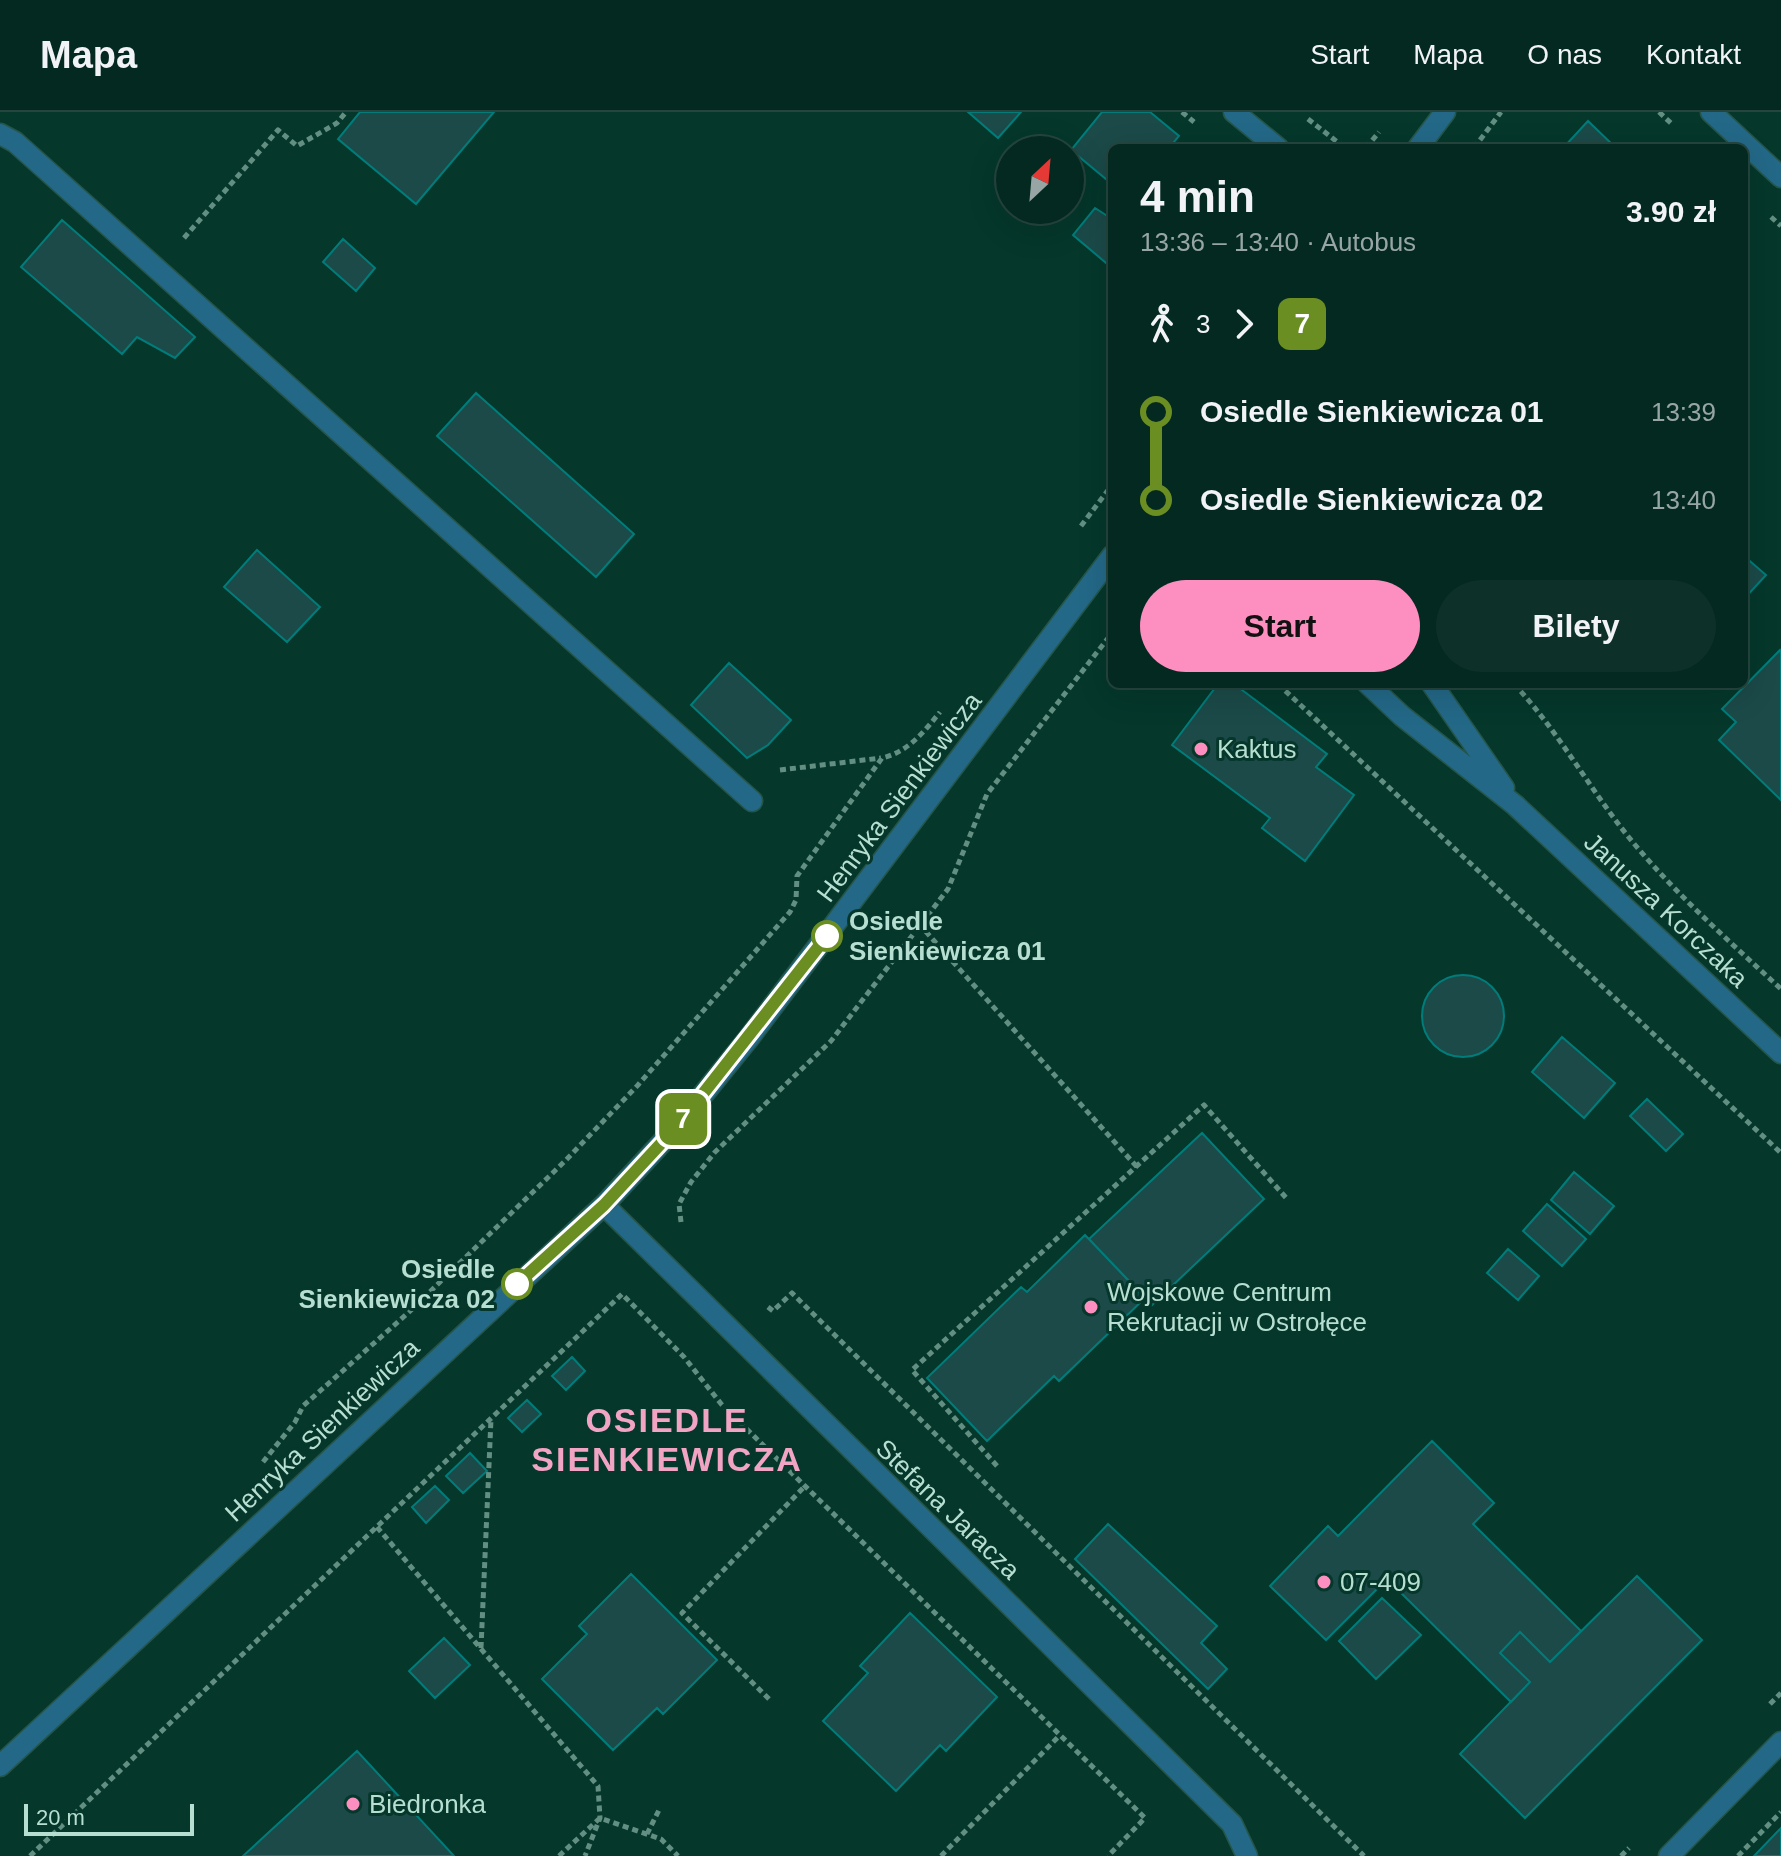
<!DOCTYPE html>
<html lang="pl">
<meta charset="utf-8">
<style>
body{margin:0;font-family:Arial,sans-serif;background:#0d3129;color:#f1f3f6;height:100vh;display:flex;flex-direction:column;font-size:30px;white-space:nowrap}
*{box-sizing:border-box;margin:0}
p{font-size:26px;color:#97a6a5}
.icon{flex:none;width:44px;height:44px;fill:none;stroke:currentColor;stroke-width:2;stroke-linecap:round;stroke-linejoin:round}
.map{position:relative;flex:1;overflow:hidden}
.side{position:absolute;left:1108px;top:32px;width:640px;height:544px;display:flex;flex-direction:column;background:#042920;border-radius:12px;box-shadow:0 8px 32px #0002,0 0 0 2px #25453e}
.side>*{flex:none}
.badge{padding:0 16px;border-radius:12px;font-size:28px;line-height:52px}
.needle{width:52px;rotate:26deg}
.fabs{position:absolute;left:996px;top:24px;display:grid;gap:16px}
.fabs a{display:grid;place-items:center;width:88px;height:88px;border-radius:50%;background:#042920;box-shadow:0 8px 32px #0002,0 0 0 2px #25453e;font-size:40px}
.scale{position:absolute;left:24px;bottom:20px;width:170px;box-sizing:border-box;padding-left:8px;border:4px solid #b7dfd1;border-top:0;font-size:22px;line-height:28px;white-space:nowrap;color:#b7dfd1;-webkit-text-stroke:6px #05372b;paint-order:stroke}
.map>.badge{position:absolute;translate:-50% -50%;box-shadow:0 0 0 4px #fff}
.legs{display:flex;align-items:center;gap:12px;height:88px;padding:0 32px;font-size:26px}
.legs p{margin-inline-start:auto}
.head{display:flex;align-items:center;justify-content:space-between;height:136px;padding:0 32px}
h1{font-size:44px;font-weight:700;line-height:60px}
.action{display:flex;gap:16px;margin-top:auto;padding:16px 32px}
.action a{flex:1;height:92px;border-radius:48px;background:#fd8ec0;color:#111;font-size:32px;font-weight:700;line-height:92px;text-align:center}
.action a+a{background:#0d3129;color:#f1f3f6}
ul{padding:0 32px;list-style:none}
li{display:flex;align-items:center;gap:28px;height:88px;font-size:30px}
li i{display:grid;place-items:center;width:12px;height:100%;margin:0 10px;background:currentColor}
li i::after{content:'';width:20px;height:20px;margin:-10px;border:6px solid;border-radius:50%;background:#042920}
li p{margin-inline-start:auto}
li:first-child i{background:linear-gradient(#0000 50%,currentColor 0)}
li:last-child i{background:linear-gradient(currentColor 50%,#0000 0)}
header{display:flex;align-items:center;gap:48px;box-sizing:border-box;height:112px;padding:0 40px;background:#042920;border-bottom:2px solid #25453e}
header strong{font-size:38px}
nav{display:flex;gap:44px;margin-inline-start:auto;font-size:28px}
.map>svg:first-child{display:block}
</style>
<header>
<strong>Mapa</strong>
<nav><a>Start</a><a>Mapa</a><a>O nas</a><a>Kontakt</a></nav>
</header>
<div class="map">
<svg width="1781" height="1744" viewBox="0 0 1781 1744">
<rect width="100%" height="100%" fill="#05372b"/>
<path fill="#1b4a48" stroke="#007d7b" stroke-width="2" d="M 360,0 L 494,0 L 416,92 L 338,27 Z
M 968,0 L 1021,0 L 998,26 Z
M 1102,0 L 1150,0 L 1179,24 L 1169,36 L 1112,36 L 1112,72 L 1071,38 Z
M 1588,9 L 1616,36 L 1563,36 Z
M 1095,96 L 1112,107 L 1112,156 L 1073,123 Z
M 62,108 L 195,225 L 175,246 L 137,225 L 122,242 L 21,155 Z
M 343,127 L 375,156 L 356,179 L 323,150 Z
M 476,281 L 634,422 L 596,465 L 437,324 Z
M 257,438 L 320,495 L 287,530 L 224,475 Z
M 1744,444 L 1766,463 L 1744,487 Z
M 1780,538 L 1781,540 L 1781,688 L 1719,628 L 1736,610 L 1722,597 Z
M 729,551 L 791,608 L 768,633 L 747,646 L 691,593 Z
M 1218,572 L 1234,572 L 1327,642 L 1316,655 L 1354,683 L 1305,749 L 1262,716 L 1270,706 L 1172,633 Z
M1422 904a41 41 0 1 1 82 0a41 41 0 1 1-82 0Z
M 1562,925 L 1615,971 L 1584,1006 L 1532,960 Z
M 1647,987 L 1683,1022 L 1666,1039 L 1630,1004 Z
M 1202,1021 L 1264,1087 L 1152,1193 L 1089,1127 Z
M 1574,1060 L 1614,1094 L 1590,1122 L 1551,1088 Z
M 1547,1092 L 1586,1127 L 1562,1154 L 1523,1119 Z
M 1085,1123 L 1145,1186 L 1059,1269 L 1054,1264 L 987,1329 L 927,1266 L 1021,1175 L 1027,1180 Z
M 1508,1137 L 1539,1164 L 1518,1188 L 1487,1161 Z
M 572,1245 L 585,1259 L 566,1278 L 552,1264 Z
M 527,1288 L 541,1302 L 522,1320 L 508,1306 Z
M 1432,1329 L 1494,1391 L 1473,1412 L 1581,1519 L 1550,1550 L 1520,1520 L 1500,1541 L 1530,1570 L 1511,1590 L 1387,1467 L 1326,1528 L 1270,1474 L 1328,1414 L 1338,1424 Z
M 470,1341 L 487,1359 L 463,1381 L 446,1364 Z
M 435,1374 L 449,1388 L 426,1411 L 412,1395 Z
M 1108,1412 L 1217,1514 L 1201,1531 L 1227,1557 L 1208,1577 L 1075,1447 Z
M 631,1462 L 717,1548 L 663,1602 L 657,1596 L 613,1638 L 542,1567 L 587,1522 L 579,1514 Z
M 1637,1464 L 1702,1528 L 1525,1706 L 1460,1642 L 1530,1570 L 1500,1541 L 1520,1520 L 1550,1550 Z
M 1382,1486 L 1421,1523 L 1376,1567 L 1339,1529 Z
M 910,1501 L 997,1585 L 946,1639 L 940,1633 L 896,1679 L 823,1609 L 868,1561 L 860,1554 Z
M 444,1526 L 470,1553 L 435,1586 L 409,1559 Z
M 357,1639 L 454,1744 L 243,1744 Z
M 1781,1716 L 1781,1744 L 1754,1744 Z"/>
<g fill="none" stroke-linecap="round" stroke-linejoin="round">
<defs>
<path id="minor" d="M 1234,0 L 1278,36
M 1711,0 L 1781,65
M 0,22 L 15,30 L 752,689
M 1418,36 L 1445,0
M 1368,572 L 1402,604 L 1515,693 L 1781,941
M 1432,572 L 1504,676
M 604,1093 L 1232,1712 L 1247,1744
M 0,1654 L 604,1093 L 680,1011 L 749,926 L 1112,444
M 1669,1744 L 1781,1630"/>
</defs>
<use href="#minor" stroke="#255549" stroke-width="23"/>
<path stroke="#628f82" stroke-width="5" stroke-dasharray="6 4" stroke-linecap="butt" d="M 1182,0 L 1194,10
M 1659,0 L 1673,13
M 1308,7 L 1345,36
M 1366,36 L 1379,20
M 1474,36 L 1501,0
M 1771,105 L 1781,114
M 184,126 L 278,18 L 297,34 L 337,11 L 346,0
M 1081,414 L 1112,373
M 1278,572 L 1781,1041
M 1514,572 C 1561,622 1592,682 1636,734 C 1680,786 1731,831 1781,877
M 780,658 L 881,646
M 919,812 L 1137,1055
M 681,1110 L 679,1092 L 691,1070 L 715,1040 L 831,929 L 948,777 L 987,682 L 1112,521
M 768,1195 L 773,1199 L 792,1181 L 1364,1744
M 263,1350 L 295,1310 L 303,1294 L 408,1201 L 565,1049 L 638,973 L 790,800 L 796,788 L 797,764 L 882,646 C 908,640 924,620 940,600
M 997,1354 L 912,1258 L 1204,993 L 1288,1088
M 377,1415 L 598,1674 L 600,1706 L 585,1744
M 481,1536 L 491,1307
M 769,1587 L 682,1501 L 805,1374
M 1770,1592 L 1781,1581
M 647,1722 L 659,1698
M 30,1744 L 622,1182 L 684,1245 L 722,1293 L 1145,1706 L 1108,1744
M 559,1744 L 600,1706 L 661,1727 L 678,1744
M 941,1744 L 1060,1623
M 1621,1744 L 1629,1736
M 1738,1744 L 1781,1700"/>
<use href="#minor" stroke="#236887" stroke-width="20"/>
</g>
<g fill="none" stroke-linecap="round" stroke-linejoin="round">
<defs>
<path id="line-1" d="M 517,1172 L 604,1093 L 680,1011 L 827,824"/>
</defs>
<use href="#line-1" stroke="#fff" stroke-width="18"/>
<use href="#line-1" stroke="#6b8e23" stroke-width="12"/>
</g>
<g fill="#fd8ec0" stroke="#05372b" stroke-width="3">
<circle cx="1201" cy="637" r="8"/>
<circle cx="1091" cy="1195" r="8"/>
<circle cx="1324" cy="1470" r="8"/>
<circle cx="353" cy="1692" r="8"/>
</g>
<g fill="#fff" stroke="#6b8e23" stroke-width="4">
<circle cx="827" cy="824" r="14"/>
<circle cx="517" cy="1172" r="14"/>
</g>
<g text-anchor="middle" stroke-width="6" stroke-linejoin="round" paint-order="stroke">
<g font-size="26" fill="#b7dfd1" stroke="#05372b" text-anchor="start">
<text x="1217" y="646">Kaktus</text>
<text x="1107" y="1189">Wojskowe Centrum<tspan x="1107" dy="30">Rekrutacji w Ostrołęce</tspan></text>
<text x="1340" y="1479">07-409</text>
<text x="369" y="1701">Biedronka</text>
</g>
<g font-size="26" fill="#b7dfd1" stroke="#05372b">
<text transform="translate(899 685) rotate(-53)" y="9">Henryka Sienkiewicza</text>
<text transform="translate(1666 798) rotate(43)" y="9">Janusza Korczaka</text>
<text transform="translate(322 1318) rotate(-43)" y="9">Henryka Sienkiewicza</text>
<text transform="translate(948 1397) rotate(44)" y="9">Stefana Jaracza</text>
</g>
<g font-size="26" font-weight="bold" fill="#b7dfd1" stroke="#05372b" text-anchor="start">
<text x="849" y="818">Osiedle<tspan x="849" dy="30">Sienkiewicza 01</tspan></text>
<text x="495" y="1166" text-anchor="end">Osiedle<tspan x="495" dy="30">Sienkiewicza 02</tspan></text>
</g>
<g font-size="34" font-weight="bold" letter-spacing="2" fill="#f2a4c5" stroke="#05372b">
<text x="667" y="1320">OSIEDLE<tspan x="667" dy="39">SIENKIEWICZA</tspan></text>
</g>
</g>
</svg>
<div class="fabs">
<a><svg class="needle" viewBox="-14 -14 28 28"><path d="M0-13l5 13h-10z" fill="#e53935"/><path d="M0 13l5-13h-10z" fill="#97a6a5"/></svg></a>
</div>
<div class="scale">20 m</div>
<b class="badge" style="left:683px;top:1007px;background:#6b8e23;color:#fff">7</b>
<section class="side">
<div class="head"><div><h1>4 min</h1><p>13:36 – 13:40 · Autobus</p></div><b>3.90 zł</b></div>
<div class="legs"><svg class="icon" aria-label="walk" viewBox="0 0 24 24"><circle cx="13" cy="4" r="2"/><path d="M13 8l-2 6 4 7M11 14l-3 7M7 12l3-4h3l4 4"/></svg>3<svg class="icon" aria-label="forward" viewBox="0 0 24 24"><path d="M9 5l7 7-7 7"/></svg><b class="badge" style="background:#6b8e23;color:#fff">7</b></div>
<ul>
<li><i style="color:#6b8e23"></i><b>Osiedle Sienkiewicza 01</b><p>13:39</p></li>
<li><i style="color:#6b8e23"></i><b>Osiedle Sienkiewicza 02</b><p>13:40</p></li>
</ul>
<div class="action"><a>Start</a><a>Bilety</a></div>
</section>
</div>
